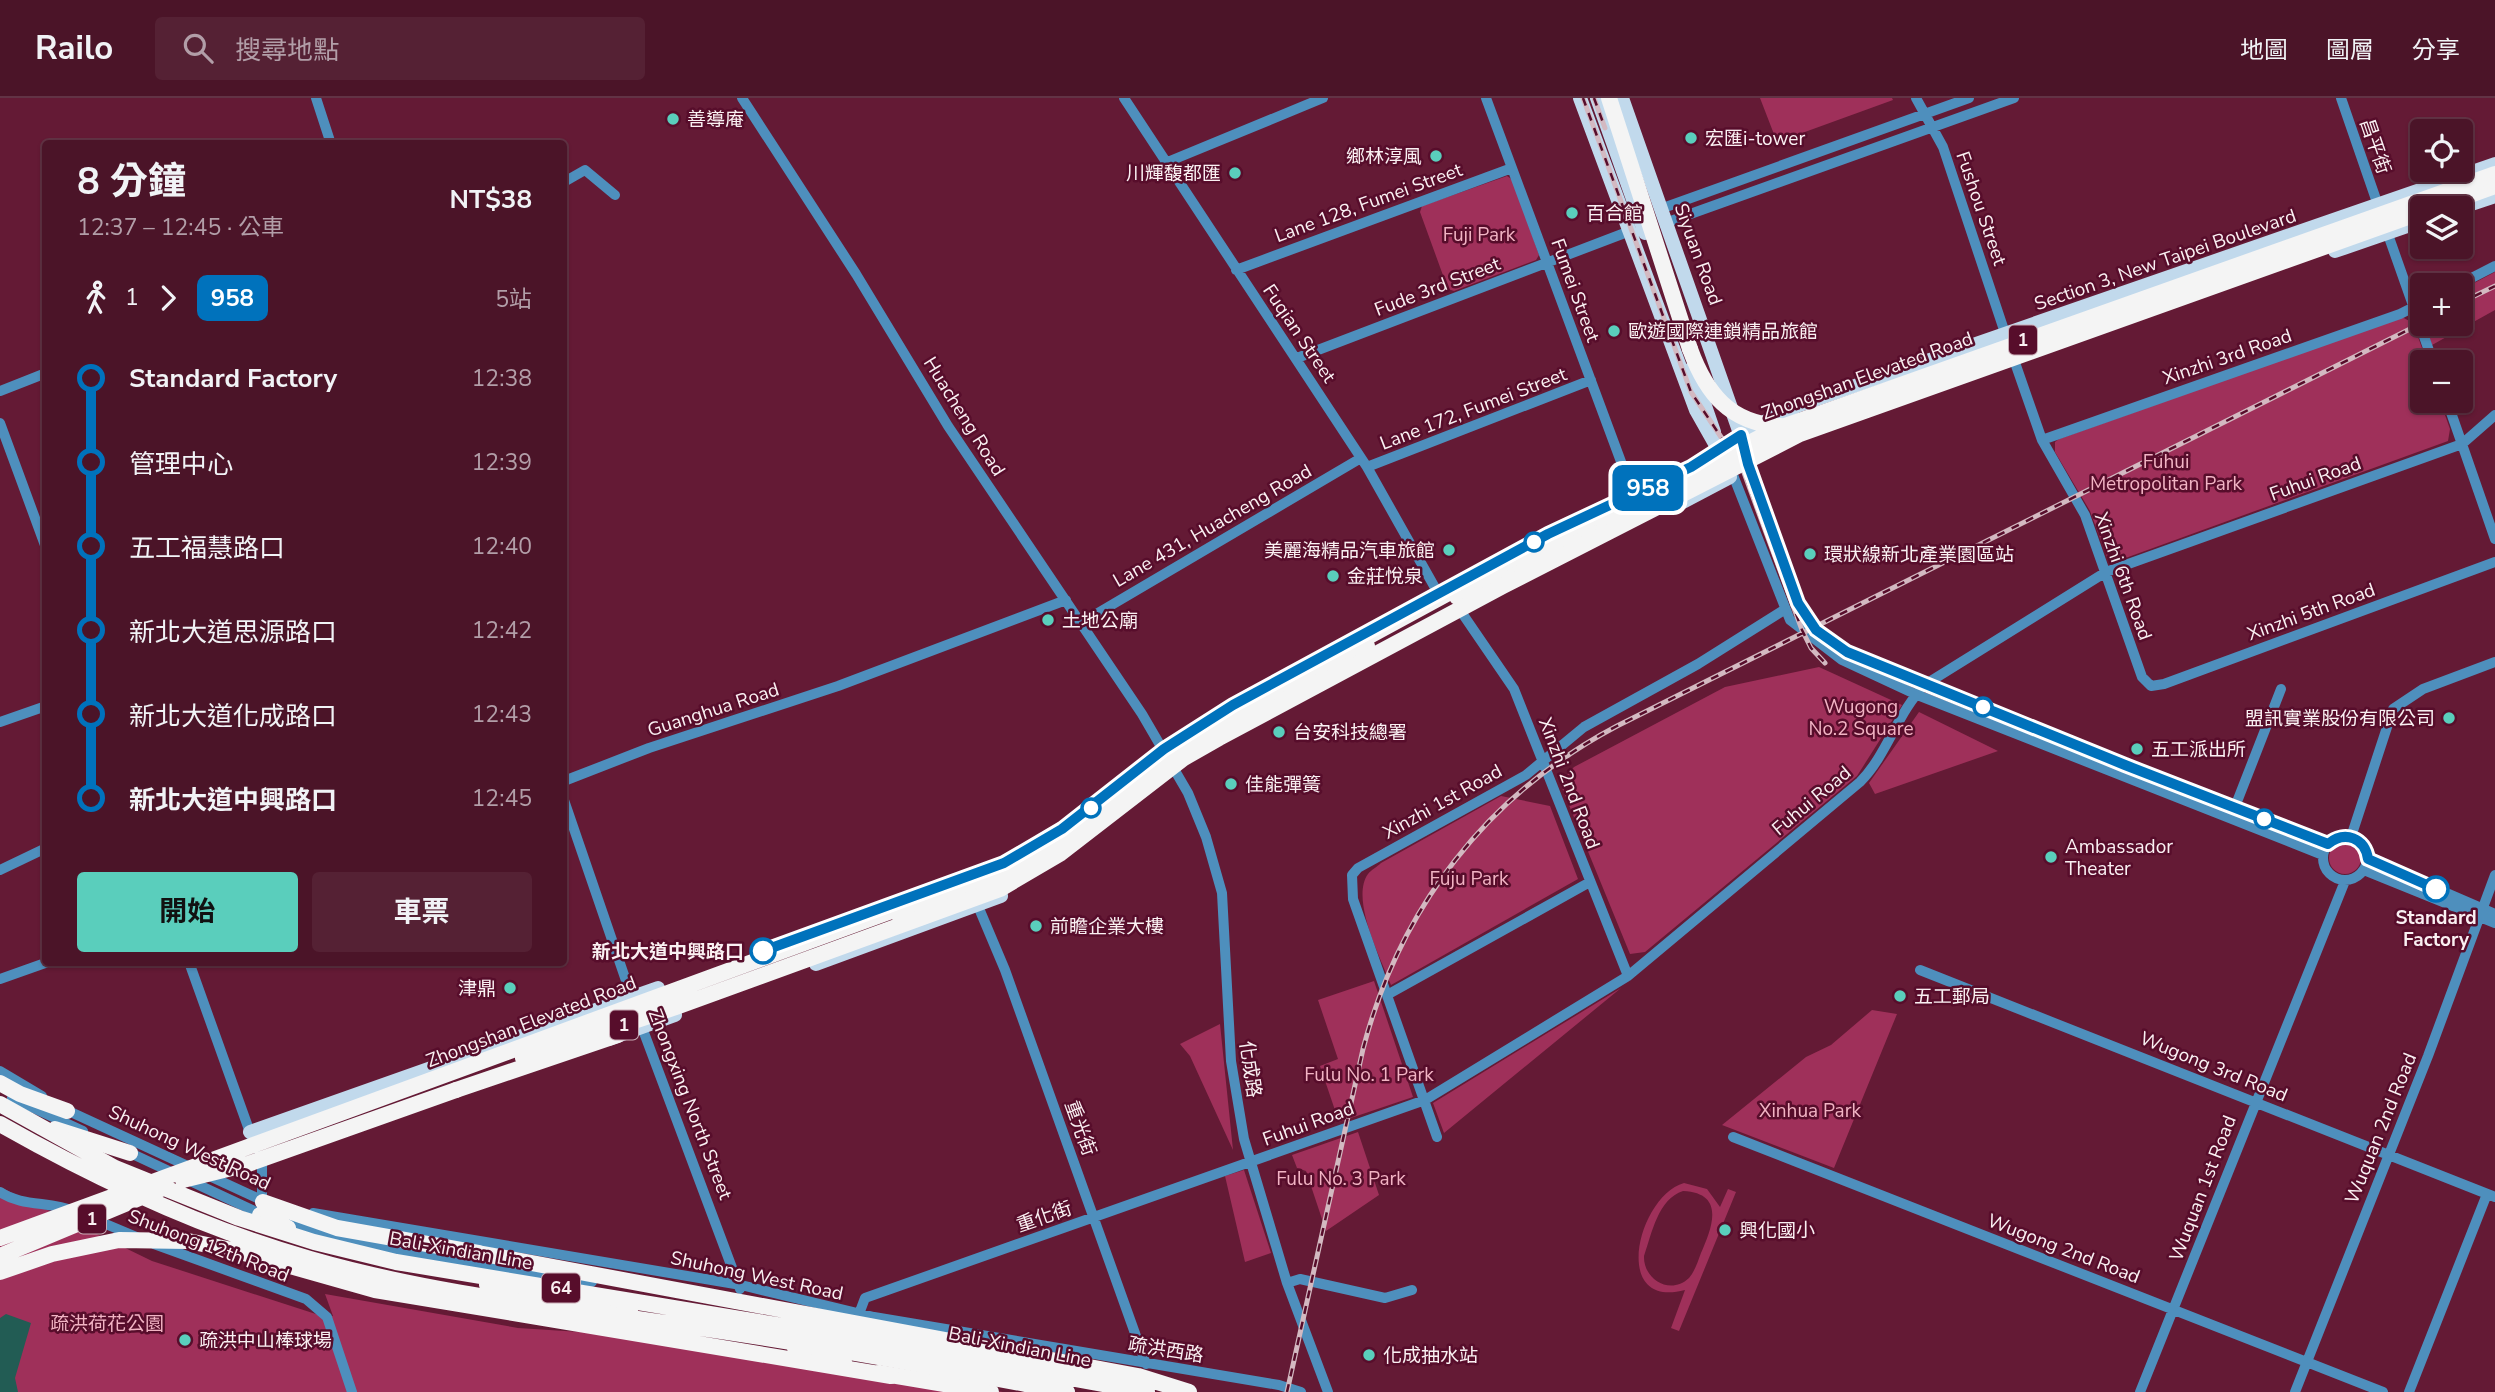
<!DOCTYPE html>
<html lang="zh-TW">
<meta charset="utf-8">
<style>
body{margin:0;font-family:"Nunito Sans","Noto Sans TC",sans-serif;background:#552134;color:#f1f3f6;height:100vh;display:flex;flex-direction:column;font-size:26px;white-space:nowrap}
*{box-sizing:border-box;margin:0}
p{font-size:23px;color:#b29ea8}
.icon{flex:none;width:38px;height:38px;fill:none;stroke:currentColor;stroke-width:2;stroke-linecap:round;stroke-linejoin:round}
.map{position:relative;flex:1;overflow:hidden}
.sheet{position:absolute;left:42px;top:42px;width:525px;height:826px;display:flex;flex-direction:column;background:#4b1428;border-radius:7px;box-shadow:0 2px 5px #0004,0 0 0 2px #623345}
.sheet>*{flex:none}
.badge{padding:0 14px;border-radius:10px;font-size:24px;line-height:46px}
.fabs{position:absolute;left:2410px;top:21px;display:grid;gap:14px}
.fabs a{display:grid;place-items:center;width:63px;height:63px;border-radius:7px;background:#4b1428;box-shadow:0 2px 5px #0004,0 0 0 2px #623345;font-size:35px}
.map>.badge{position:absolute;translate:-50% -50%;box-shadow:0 0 0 4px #fff}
.legs{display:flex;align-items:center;gap:10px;height:77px;padding:0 35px;font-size:23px}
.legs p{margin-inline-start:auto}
.overview{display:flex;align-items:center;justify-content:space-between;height:119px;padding:0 35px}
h1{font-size:38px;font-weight:700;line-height:52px}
.primary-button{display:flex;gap:14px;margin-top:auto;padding:14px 35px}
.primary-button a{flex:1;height:80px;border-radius:7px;background:#5acebc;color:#111;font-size:28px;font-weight:700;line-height:80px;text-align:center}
.primary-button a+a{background:#552134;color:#f1f3f6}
ul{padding:0 35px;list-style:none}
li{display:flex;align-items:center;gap:24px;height:84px;font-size:26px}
li i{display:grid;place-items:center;width:10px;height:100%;margin:0 9px;background:currentColor}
li i::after{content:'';width:18px;height:18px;margin:-9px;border:5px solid;border-radius:50%;background:#4b1428}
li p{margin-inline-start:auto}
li:first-child i{background:linear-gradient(#0000 50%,currentColor 0)}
li:last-child i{background:linear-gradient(currentColor 50%,#0000 0)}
header{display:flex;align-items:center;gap:42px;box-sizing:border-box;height:98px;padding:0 35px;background:#4b1428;border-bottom:2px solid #623345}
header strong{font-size:33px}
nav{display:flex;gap:38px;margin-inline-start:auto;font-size:24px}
.search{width:490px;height:63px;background:#552134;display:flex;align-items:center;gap:18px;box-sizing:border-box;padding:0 24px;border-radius:7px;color:#b29ea8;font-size:26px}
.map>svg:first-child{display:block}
</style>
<header>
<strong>Railo</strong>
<div class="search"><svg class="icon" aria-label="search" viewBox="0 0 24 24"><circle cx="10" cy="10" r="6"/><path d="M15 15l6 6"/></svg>搜尋地點</div>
<nav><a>地圖</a><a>圖層</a><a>分享</a></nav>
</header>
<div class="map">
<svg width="2495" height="1294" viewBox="0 0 2495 1294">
<rect width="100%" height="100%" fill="#641a35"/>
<path fill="#9f305a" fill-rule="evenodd" d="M 1760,0 L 1892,0 L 1893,2 L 1777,44 Z
M 1507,78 L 1513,82 L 1539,157 L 1536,162 L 1454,193 L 1448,191 L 1420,114 L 1422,108 Z
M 2495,174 L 2495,212 L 2432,247 L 2424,226 L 2460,226 L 2461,192 Z
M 2402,219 L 2413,225 L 2427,264 L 2422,264 L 2422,303 L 2440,303 L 2450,331 L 2448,343 L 2120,462 L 2107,459 L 2090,413 L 2055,354 L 2055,344 L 2059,341 Z
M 1819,569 L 1902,607 L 1857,678 L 1645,854 L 1630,856 L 1560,685 L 1574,669 L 1725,589 Z
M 1919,614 L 1998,653 L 1875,696 L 1869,685 Z
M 1501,698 L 1550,708 L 1578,781 L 1391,887 C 1381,861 1350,801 1368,776 C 1371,772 1377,769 1381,765 Z
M2329 760a16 16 0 1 1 32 0a16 16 0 1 1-32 0Z
M 1374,883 L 1413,999 L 1339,1024 L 1320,968 L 1338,961 L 1318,902 Z
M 1621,890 L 1444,1035 L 1433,1005 Z
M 1872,912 L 1897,916 L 1834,1070 L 1722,1027 L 1806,959 L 1831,947 Z
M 1220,926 L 1233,1052 L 1190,958 L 1180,946 Z
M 1358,1034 L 1379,1097 L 1326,1133 L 1306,1073 L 1297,1070 L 1292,1057 Z
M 1244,1072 L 1271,1155 L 1245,1164 L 1225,1078 Z
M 1684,1085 L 1707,1091 L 1720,1109 L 1728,1091 L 1736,1094 L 1679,1233 L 1671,1230 L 1685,1192 C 1610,1212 1638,1098 1684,1085 ZM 1683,1093 C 1726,1095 1712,1130 1701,1155 C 1698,1163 1695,1173 1689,1180 C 1670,1198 1643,1181 1644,1158 C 1652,1135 1658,1101 1683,1093 Z
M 0,1089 L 152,1163 L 322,1218 L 333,1218 L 325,1196 L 518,1230 L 705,1242 L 1003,1294 L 0,1294 Z"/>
<path fill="#225c54" d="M 6,1216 L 31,1225 L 15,1280 L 18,1294 L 0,1294 L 0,1220 Z"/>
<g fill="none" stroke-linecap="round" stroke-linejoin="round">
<path stroke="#4e8fbd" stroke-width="10" d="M 316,0 L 331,46
M 742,0 L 856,176 L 948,328 L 1142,616 L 1188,695 L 1206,739 L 1222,795 L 1231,963 L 1244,1041 L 1287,1185 L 1328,1294
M 1124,0 L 1367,369 L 1438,495
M 1486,0 L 1633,396
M 1916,0 L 1943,49 L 2007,241
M 2341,0 L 2380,113
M 1165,65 L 1323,0
M 564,84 L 585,72 L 615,97
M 1663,110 L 1969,0
M 1668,124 L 2014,0
M 2385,128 L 2433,264
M 1236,172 L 1512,70
M 2458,187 L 2495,168
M 2012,256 L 2042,342 L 2085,417 L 2142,579 L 2151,588 L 2164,586 L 2495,464
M 1297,260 L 1630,133
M 0,293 L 46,275
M 2447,303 L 2495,441
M 0,325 L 46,450
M 2042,342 L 2400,216 L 2422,205
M 1748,366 L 1803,515 L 1816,532 L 1839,550 L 2125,668 L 2328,746
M 1367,369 L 1591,282
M 1733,377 L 1790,522 L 1842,562 L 1915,596 L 2323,757
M 1462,515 L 1514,591 L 1628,878
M 1081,525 L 1361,360
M 0,624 L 46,608
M 564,683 L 649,650 L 838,588 L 1066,502
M 564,702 L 634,906
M 2233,714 L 2281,591
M2323 760a22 22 0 1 1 44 0a22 22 0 1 1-44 0Z
M 2351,739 L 2393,611 L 2423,591 L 2495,564
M 2368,761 L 2495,816
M 0,772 L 46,750
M 2364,772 L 2495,825
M 978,808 L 1005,872 L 1146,1266
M 189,864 L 252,1040
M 1920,872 L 2495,1099
M 0,881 L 48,864
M 1387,897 L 1590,784
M 640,924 L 740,1191
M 0,973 L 42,998
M 12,1000 L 83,1033
M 62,1010 L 270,1106
M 1437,1039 L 1353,801 L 1352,777 L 1358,770 L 1526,677 L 1584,629 L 1698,566 L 1784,512
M 1733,1039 L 2383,1294
M 126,1053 L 267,1119
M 259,1058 L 262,1067 L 262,1108
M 0,1094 C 22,1109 50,1103 74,1113
M 313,1115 L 741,1187 L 874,1219 L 1279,1287 L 1301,1294
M 89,1119 L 139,1140
M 282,1124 C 382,1157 488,1167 592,1184
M 154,1146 L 306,1201 L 327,1219 L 352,1294
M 1287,1185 L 1300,1181 L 1385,1200 L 1412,1192
M 859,1216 L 865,1200 L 1425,1002 L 1628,878 L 1860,684 C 1888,656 1897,614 1926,586 L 2106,474 L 2462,346 L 2495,317
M 2140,1294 L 2345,783
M 2295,1294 L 2428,958 L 2495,777
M 2409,1294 L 2487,1096"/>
<path stroke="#c1d9ec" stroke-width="14" d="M 1580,0 L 1696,312 L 1722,358
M 1597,0 L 1645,135
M 1622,0 L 1743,344
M 2459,110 L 2495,98
M 2335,153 L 2422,123
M 1692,270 L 1714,334
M 1705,362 L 1754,329 L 1797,308 L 2495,66
M 1677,407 L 1730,379
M 1180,641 L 1252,596
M 816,866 L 1001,798
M 609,941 L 675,917
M 250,1034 L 658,890"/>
<path stroke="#f4f4f4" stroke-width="16" d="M 1609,0 L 1690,251
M 2434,110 L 2495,88
M 1457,499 L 1667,397
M 1241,621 L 1367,548
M 900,819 L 1001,780
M 0,985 L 20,996 L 67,1013
M 456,992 L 618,937
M 55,1031 L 130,1055
M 263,1104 L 337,1130 L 478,1155
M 260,1117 L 288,1130
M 487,1187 L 630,1213
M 795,1250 L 844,1264
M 879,1275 L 991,1294"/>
<defs>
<path id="rail" d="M 1583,0 L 1691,294 L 1743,372 L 1802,532 L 1811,550 L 1825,565
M 1594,0 L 1605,30
M 2460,205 L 2495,188
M 1287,1294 L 1363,951 C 1400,809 1488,696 1617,628 L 2422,225"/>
</defs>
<use href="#rail" stroke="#d3b9c1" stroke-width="5"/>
<use href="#rail" stroke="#570d2b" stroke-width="2.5" stroke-dasharray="8" stroke-linecap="butt"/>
<path stroke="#f4f4f4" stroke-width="16" d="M 1690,251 C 1706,295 1730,326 1781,328
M 523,960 L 676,909 L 1000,791 L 1061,755 L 1184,660 L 1219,640 L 1503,488 L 1800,336 L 2422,114
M 0,1006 L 115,1070 L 239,1120 L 314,1144 L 396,1164 L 807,1232 L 1147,1294
M 0,1026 C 95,1080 205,1131 310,1161 C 435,1197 566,1210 694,1229 C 819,1247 943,1270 1067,1294
M 183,1082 L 248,1066 L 456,992
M 0,1140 L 995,775 L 1055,742 L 1175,652 L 1281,586 L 1561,434 L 1670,386 L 1774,332 L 2495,76
M 478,1155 L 1138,1278 L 1189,1294
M 0,1158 L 163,1090
M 0,1174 L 52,1156 L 119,1142 L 188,1143 L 237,1153 L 375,1192 L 891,1278"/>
</g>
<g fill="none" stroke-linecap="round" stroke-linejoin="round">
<defs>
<path id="line-1" d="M 763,853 L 1004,765 L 1062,731 L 1164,651 L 1233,607 L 1548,436 L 1691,369 L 1741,337 L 1748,366 L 1798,505 L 1816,532 L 1847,554 L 2125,667 L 2328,746 C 2345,732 2365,740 2368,761 L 2436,791"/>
</defs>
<use href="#line-1" stroke="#fff" stroke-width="16"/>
<use href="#line-1" stroke="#0072bc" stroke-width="10"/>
</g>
<g fill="#5acebc" stroke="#570d2b" stroke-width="2.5">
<circle cx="673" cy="21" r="7"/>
<circle cx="1691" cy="40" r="7"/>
<circle cx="1436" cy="58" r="7"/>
<circle cx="1235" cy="75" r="7"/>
<circle cx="1572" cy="115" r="7"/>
<circle cx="1614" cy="233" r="7"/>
<circle cx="1449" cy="452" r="7"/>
<circle cx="1810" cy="456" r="7"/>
<circle cx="1333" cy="478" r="7"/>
<circle cx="1048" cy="522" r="7"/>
<circle cx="2449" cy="620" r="7"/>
<circle cx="1279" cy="634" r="7"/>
<circle cx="2137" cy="651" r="7"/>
<circle cx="1231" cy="686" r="7"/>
<circle cx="2051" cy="759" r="7"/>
<circle cx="1036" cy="828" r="7"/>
<circle cx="510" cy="890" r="7"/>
<circle cx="1900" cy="898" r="7"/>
<circle cx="1725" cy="1132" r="7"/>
<circle cx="185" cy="1242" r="7"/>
<circle cx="1369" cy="1257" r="7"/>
</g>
<g fill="#fff" stroke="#0072bc" stroke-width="3.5">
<circle cx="1534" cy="444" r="9"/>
<circle cx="1983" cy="609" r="9"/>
<circle cx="1091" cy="710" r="9"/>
<circle cx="2264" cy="721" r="9"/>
<circle cx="2436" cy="791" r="12"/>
<circle cx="763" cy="853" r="12"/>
</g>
<g text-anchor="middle" stroke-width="5" stroke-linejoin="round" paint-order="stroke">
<g fill="#570d2b" stroke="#c9acb6" stroke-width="2">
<rect x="2009" y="227.5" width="28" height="29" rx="5"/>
<rect x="610" y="912.5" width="28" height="29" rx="5"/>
<rect x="78" y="1106.5" width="28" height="29" rx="5"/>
<rect x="542" y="1175.5" width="38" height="29" rx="5"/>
</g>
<g font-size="18" font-weight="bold" fill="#faf0f2">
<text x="2023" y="248">1</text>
<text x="624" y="933">1</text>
<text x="92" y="1127">1</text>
<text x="561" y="1196">64</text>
</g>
<g font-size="19" fill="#faf0f2" stroke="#570d2b" text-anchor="start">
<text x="687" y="28">善導庵</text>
<text x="1705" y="47">宏匯i-tower</text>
<text x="1422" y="65" text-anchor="end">鄉林淳風</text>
<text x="1221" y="82" text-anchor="end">川輝馥都匯</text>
<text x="1586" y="122">百合館</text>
<text x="1628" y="240">歐遊國際連鎖精品旅館</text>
<text x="1435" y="459" text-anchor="end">美麗海精品汽車旅館</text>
<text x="1824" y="463">環狀線新北產業園區站</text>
<text x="1347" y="485">金莊悅泉</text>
<text x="1062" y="529">土地公廟</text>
<text x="2435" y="627" text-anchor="end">盟訊實業股份有限公司</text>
<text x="1293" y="641">台安科技總署</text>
<text x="2151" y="658">五工派出所</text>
<text x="1245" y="693">佳能彈簧</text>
<text x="2065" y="755">Ambassador<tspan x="2065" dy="22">Theater</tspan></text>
<text x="1050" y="835">前瞻企業大樓</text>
<text x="496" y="897" text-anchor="end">津鼎</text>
<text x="1914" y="905">五工郵局</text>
<text x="1739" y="1139">興化國小</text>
<text x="199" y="1249">疏洪中山棒球場</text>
<text x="1383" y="1264">化成抽水站</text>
</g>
<g font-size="19" fill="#faf0f2" stroke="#570d2b">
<text transform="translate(2376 48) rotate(71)" y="7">昌平街</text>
<text transform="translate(1368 104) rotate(-20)" y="7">Lane 128, Fumei Street</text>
<text transform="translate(1982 110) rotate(71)" y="7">Fushou Street</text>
<text transform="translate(1699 156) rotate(70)" y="7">Siyuan Road</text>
<text transform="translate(2165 161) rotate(-19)" y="7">Section 3, New Taipei Boulevard</text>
<text transform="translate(1437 188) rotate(-21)" y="7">Fude 3rd Street</text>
<text transform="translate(1576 192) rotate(70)" y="7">Fumei Street</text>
<text transform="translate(1300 235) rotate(56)" y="7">Fuqian Street</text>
<text transform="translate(2227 258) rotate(-19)" y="7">Xinzhi 3rd Road</text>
<text transform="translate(1867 277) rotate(-20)" y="7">Zhongshan Elevated Road</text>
<text transform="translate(1473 310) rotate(-21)" y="7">Lane 172, Fumei Street</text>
<text transform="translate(965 318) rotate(58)" y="7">Huacheng Road</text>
<text transform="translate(2315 380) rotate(-20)" y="7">Fuhui Road</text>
<text transform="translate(1212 427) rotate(-30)" y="7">Lane 431, Huacheng Road</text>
<text transform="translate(2124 478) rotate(70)" y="7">Xinzhi 6th Road</text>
<text transform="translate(2311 513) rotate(-20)" y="7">Xinzhi 5th Road</text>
<text transform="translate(713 611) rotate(-18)" y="7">Guanghua Road</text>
<text transform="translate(1570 685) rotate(69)" y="7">Xinzhi 2nd Road</text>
<text transform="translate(1811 702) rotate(-40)" y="7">Fuhui Road</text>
<text transform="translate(1442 703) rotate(-29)" y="7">Xinzhi 1st Road</text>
<text transform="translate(531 923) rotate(-21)" y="7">Zhongshan Elevated Road</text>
<text transform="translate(2214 968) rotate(22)" y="7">Wugong 3rd Road</text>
<text transform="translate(1251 971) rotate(82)" y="7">化成路</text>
<text transform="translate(691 1006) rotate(69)" y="7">Zhongxing North Street</text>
<text transform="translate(1308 1025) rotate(-20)" y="7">Fuhui Road</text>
<text transform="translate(1081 1030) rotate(70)" y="7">重光街</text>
<text transform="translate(2380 1030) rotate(-68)" y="7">Wuquan 2nd Road</text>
<text transform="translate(190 1049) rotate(25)" y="7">Shuhong West Road</text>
<text transform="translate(2202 1090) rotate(-69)" y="7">Wuquan 1st Road</text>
<text transform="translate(1044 1118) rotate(-19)" y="7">重化街</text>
<text transform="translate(209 1147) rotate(21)" y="7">Shuhong 12th Road</text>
<text transform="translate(2064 1150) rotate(21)" y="7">Wugong 2nd Road</text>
<text transform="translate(461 1152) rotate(10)" y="7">Bali-Xindian Line</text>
<text transform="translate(757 1177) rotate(12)" y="7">Shuhong West Road</text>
<text transform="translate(1020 1248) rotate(11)" y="7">Bali-Xindian Line</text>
<text transform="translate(1166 1251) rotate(9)" y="7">疏洪西路</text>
</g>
<g font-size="19" fill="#f2b4c4" stroke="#570d2b">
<text x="1479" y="143">Fuji Park</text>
<text x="2166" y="370">Fuhui<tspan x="2166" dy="22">Metropolitan Park</tspan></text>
<text x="1861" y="615">Wugong<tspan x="1861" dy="22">No.2 Square</tspan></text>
<text x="1469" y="787">Fuju Park</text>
<text x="1369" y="983">Fulu No. 1 Park</text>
<text x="1810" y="1019">Xinhua Park</text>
<text x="1341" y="1087">Fulu No. 3 Park</text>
<text x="107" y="1232">疏洪荷花公園</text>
</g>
<g font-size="19" font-weight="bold" fill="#faf0f2" stroke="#570d2b">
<text x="2436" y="826">Standard<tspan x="2436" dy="22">Factory</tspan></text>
<text x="744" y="860" text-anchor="end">新北大道中興路口</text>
</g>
</g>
</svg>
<div class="fabs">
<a><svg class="icon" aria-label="locate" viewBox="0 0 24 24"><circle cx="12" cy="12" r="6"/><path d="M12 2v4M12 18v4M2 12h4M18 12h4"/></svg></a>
<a><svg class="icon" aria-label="layers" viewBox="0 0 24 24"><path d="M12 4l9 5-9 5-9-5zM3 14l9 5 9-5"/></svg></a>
<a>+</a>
<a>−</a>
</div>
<b class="badge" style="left:1648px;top:390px;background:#0072bc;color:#fff">958</b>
<section class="sheet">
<div class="overview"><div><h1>8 分鐘</h1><p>12:37 – 12:45 · 公車</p></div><b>NT$38</b></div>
<div class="legs"><svg class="icon" aria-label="walk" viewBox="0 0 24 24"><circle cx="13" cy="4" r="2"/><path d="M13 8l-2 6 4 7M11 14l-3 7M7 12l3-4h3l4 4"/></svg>1<svg class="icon" aria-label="forward" viewBox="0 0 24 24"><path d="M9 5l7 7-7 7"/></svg><b class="badge" style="background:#0072bc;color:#fff">958</b><p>5站</p></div>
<ul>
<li><i style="color:#0072bc"></i><b>Standard Factory</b><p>12:38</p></li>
<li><i style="color:#0072bc"></i><span>管理中心</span><p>12:39</p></li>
<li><i style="color:#0072bc"></i><span>五工福慧路口</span><p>12:40</p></li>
<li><i style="color:#0072bc"></i><span>新北大道思源路口</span><p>12:42</p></li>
<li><i style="color:#0072bc"></i><span>新北大道化成路口</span><p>12:43</p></li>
<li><i style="color:#0072bc"></i><b>新北大道中興路口</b><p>12:45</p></li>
</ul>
<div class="primary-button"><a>開始</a><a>車票</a></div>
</section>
</div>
